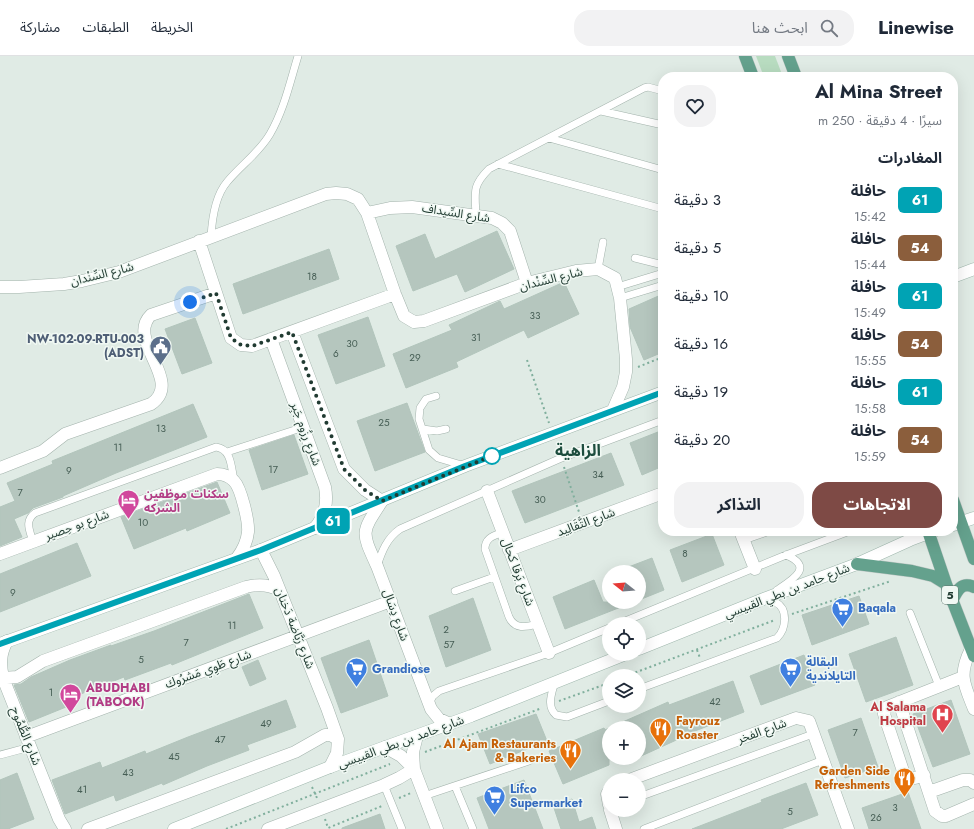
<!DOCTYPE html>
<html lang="ar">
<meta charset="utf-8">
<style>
body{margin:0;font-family:Jost,"Noto Sans Arabic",sans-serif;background:#f2f2f3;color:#1f2937;direction:rtl;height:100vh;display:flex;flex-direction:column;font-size:15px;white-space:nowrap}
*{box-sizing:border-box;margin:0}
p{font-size:13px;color:#747a83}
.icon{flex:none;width:22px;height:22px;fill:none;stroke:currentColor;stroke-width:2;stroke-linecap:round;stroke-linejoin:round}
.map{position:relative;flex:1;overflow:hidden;direction:ltr}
.drawer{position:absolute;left:658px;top:16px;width:300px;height:464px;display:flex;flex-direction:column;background:#fff;border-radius:16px;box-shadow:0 4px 16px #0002;direction:rtl}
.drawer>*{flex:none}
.badge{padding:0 8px;border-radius:6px;font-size:14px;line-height:26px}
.needle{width:26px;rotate:287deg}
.fabs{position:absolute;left:602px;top:509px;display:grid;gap:8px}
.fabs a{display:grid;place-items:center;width:44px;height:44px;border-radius:50%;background:#fff;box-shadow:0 4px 16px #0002;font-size:20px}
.you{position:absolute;width:20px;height:20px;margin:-10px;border:3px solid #fff;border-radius:50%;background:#1a73e8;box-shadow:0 0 0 6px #1a73e833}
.map>.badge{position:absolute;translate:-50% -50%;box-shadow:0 0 0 2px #fff}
h2{padding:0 16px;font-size:15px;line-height:36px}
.round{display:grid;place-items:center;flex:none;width:42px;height:42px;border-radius:16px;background:#f2f2f3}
.overview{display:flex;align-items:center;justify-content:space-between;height:68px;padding:0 16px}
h1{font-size:19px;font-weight:700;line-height:30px}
.cta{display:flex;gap:8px;margin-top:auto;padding:8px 16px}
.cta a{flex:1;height:46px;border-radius:16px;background:#7e4a45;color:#fff;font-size:16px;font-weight:700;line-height:46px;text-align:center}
.cta a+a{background:#f2f2f3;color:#1f2937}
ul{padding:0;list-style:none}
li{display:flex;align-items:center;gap:12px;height:48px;padding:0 16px}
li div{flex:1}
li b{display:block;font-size:15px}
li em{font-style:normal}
li .badge{min-width:44px;font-weight:700;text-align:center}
header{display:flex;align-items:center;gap:24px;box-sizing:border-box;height:56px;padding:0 20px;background:#fff;border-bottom:1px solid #e0e1e3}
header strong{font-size:19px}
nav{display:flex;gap:22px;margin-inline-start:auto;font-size:14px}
.search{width:280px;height:36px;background:#f2f2f3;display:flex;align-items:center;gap:10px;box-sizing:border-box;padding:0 14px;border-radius:16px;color:#747a83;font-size:15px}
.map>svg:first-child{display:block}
</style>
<header>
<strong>Linewise</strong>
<div class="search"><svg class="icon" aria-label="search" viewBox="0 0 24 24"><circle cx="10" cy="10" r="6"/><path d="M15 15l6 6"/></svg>ابحث هنا</div>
<nav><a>الخريطة</a><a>الطبقات</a><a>مشاركة</a></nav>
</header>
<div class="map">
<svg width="974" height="773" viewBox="0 0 974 773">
<rect width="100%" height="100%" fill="#e0ebe5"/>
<path fill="#b8dcc0" d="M 756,0 L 775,0 L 783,21 L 764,21 Z"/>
<path fill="#b5c6be" stroke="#b2c5bc" d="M 497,175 L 514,213 L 465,236 L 457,218 L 413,235 L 396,190 L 425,178 L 435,203 Z
M 329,193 L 339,223 L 243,258 L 233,228 Z
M 564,226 L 579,258 L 528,282 L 524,274 L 456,306 L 458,311 L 406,332 L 393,298 L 452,274 L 449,269 L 500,245 L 504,253 Z
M 663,238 L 663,296 L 644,304 L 630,271 L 629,253 Z
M 368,261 L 385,310 L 336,328 L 318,279 Z
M 195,262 L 212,307 L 182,318 L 165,273 Z
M 407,347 L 425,396 L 375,415 L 357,365 Z
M 193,348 L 207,381 L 116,417 L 63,440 L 63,441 L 33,452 L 28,457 L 14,463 L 22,481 L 0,490 L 0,451 L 15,445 L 7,427 L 53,408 L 52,405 Z
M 663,374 L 663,410 L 642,419 L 630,387 Z
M 294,379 L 308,418 L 262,434 L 249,394 Z
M 611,397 L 624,429 L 525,467 L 512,435 Z
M 217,426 L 230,457 L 187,475 L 186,472 L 134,493 L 121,461 Z
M 712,478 L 724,509 L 682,526 L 670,494 Z
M 77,487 L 91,520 L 0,556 L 0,518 Z
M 652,502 L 664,534 L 639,544 L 639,516 L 618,515 Z
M 594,524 L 603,546 L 631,547 L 565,573 L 553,541 Z
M 249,538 L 263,572 L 172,609 L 171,607 L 125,624 L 124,621 L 68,643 L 71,649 L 29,666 L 14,629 L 21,628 L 31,621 L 70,604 L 111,589 L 111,590 L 154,575 Z
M 859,540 L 869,568 L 812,589 L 802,559 Z
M 473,542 L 491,594 L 446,611 L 429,560 Z
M 896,581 L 913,629 L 866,646 L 849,598 Z
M 369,584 L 388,640 L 341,657 L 321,602 Z
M 804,599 L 815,629 L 761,649 L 750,620 Z
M 258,604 L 266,623 L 250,630 L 242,611 Z
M 733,625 L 744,656 L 682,680 L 683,681 L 639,701 L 639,672 L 609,672 L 668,646 L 669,649 Z
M 286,644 L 296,671 L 247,689 L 249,694 L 207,710 L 163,729 L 162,727 L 116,745 L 114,739 L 65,758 L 52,724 L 100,706 L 102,712 L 145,695 L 146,698 L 188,681 Z
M 951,644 L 970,698 L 933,711 L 913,658 Z
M 536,658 L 547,685 L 490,708 L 478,678 Z
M 861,662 L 878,711 L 845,722 L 828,674 Z
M 604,672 L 605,674 L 609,672 L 609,709 L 563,728 L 549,695 Z
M 17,717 L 34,763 L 8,773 L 0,773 L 0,724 Z
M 524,724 L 543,773 L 489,773 L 477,742 Z
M 806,727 L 818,759 L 781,773 L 692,773 L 762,746 L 761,744 Z
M 908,736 L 921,773 L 869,773 L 862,752 Z
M 572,743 L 579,766 L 592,761 L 596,773 L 561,773 L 553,749 Z
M 380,758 L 385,773 L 342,773 L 342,772 Z"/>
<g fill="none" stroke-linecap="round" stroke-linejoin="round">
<defs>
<path id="service" d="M 601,55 L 663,69
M 549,82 L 663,114
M 498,108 L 663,153
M 476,159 C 475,136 472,130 489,113 L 644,32 L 648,31 L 663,35
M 211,181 C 212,163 215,140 227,126 C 241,109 259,97 270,78 C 284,54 290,26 298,0
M 635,202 L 663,209
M 598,213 L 603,186
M 617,231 L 663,217
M 620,242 L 663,229
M 436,340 L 426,343 L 420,352 L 419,363 L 429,394 L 438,402 L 465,410
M 423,373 L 437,375 L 446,373
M 227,396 L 304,371
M 503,476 C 493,480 485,482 485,493 L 509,561 C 515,574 526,571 538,568
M 744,484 L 767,476
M 33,486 C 30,475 24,465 35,457 L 216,391 C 232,393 231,412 234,424
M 377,510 C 382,495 387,482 400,473 L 559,403 L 663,364
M 777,534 C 792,524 815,511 786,499
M 455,535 L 494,521
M 910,557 L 939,630
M 618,568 L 786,499 L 850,475
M 555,625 C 552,637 546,650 556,659 L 567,661 L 609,645
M 639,633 L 777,582 C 786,573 789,553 775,546 C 772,544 769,543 766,542
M 429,647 L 433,640 L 439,635 L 549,597 L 609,572
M 0,699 L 30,691
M 384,729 L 402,773
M 455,730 L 473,773
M 424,740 L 529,705
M 639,741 L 813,678
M 644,773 L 823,704"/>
<path id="minor" d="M 367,157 L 390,152 L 412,151 L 492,162 L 502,167 L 510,175 L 527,227
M 199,185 L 231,282 L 241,289 L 252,290 L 395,238
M 0,231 L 19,231 L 64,228 L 82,225 L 119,216 L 326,138 L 336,137 L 347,138 L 358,143 L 367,157 L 395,238 L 404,260 L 414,266 L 424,265 L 527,227 L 576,215 L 598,213 L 615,222 L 620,242 L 626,303 L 626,316 L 623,331 L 613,354
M 292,276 L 344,413 L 365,434 L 382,445 C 361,477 361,475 377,510 L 431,653 L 439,663 L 450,668
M 271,283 L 325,431 C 328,447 325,459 315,472
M 0,412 L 43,395 L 65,378 L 151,348 C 185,325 125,284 151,259 L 216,237
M 487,435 L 549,597
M 740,475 L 755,513
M 261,494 L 274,520 L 327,652 L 338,683 L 337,697 L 330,711
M 509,494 L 663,437
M 0,498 L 217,418 C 224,418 229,420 234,425 C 241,432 249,466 248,476 C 247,486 243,494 237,502
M 7,585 C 0,598 0,608 3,622 L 59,763 L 65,773
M 971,593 C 958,619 964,628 974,653
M 3,622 L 17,621 L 43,605 L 246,531 C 258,528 268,528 279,534
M 899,646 L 935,755 L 942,760 L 946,760 L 974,748
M 417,680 L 413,696 L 414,713 L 437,773
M 26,681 L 391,545
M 385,691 L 401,700 L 414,713
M 924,719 C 916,722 910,725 904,718 L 884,658 L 884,655 L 887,651 L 963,621
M 629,724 L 796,662 L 809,665 L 848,773
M 609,735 L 607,738 L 609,749
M 929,736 L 963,724 L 970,724 L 974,727
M 610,754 L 616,773
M 88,773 L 295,696 L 325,679 L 330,679 L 338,683
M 268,773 L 384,729 L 399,722 L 414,713"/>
<path id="secondary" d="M 953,221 L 974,213
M 953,469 L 974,462
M 0,588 L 261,494 L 465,410 L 663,336
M 639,593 L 766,542 L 857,508 L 910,484 L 934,475
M 174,773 L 330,711 L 471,660 L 626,598"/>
<path id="primary" d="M 745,0 L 753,21
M 788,0 L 796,21
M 953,444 L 974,503
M 928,475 L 946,528 L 974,600
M 857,508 L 912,515 L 933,520 L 946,528
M 952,545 C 957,535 961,525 974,531"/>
</defs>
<use href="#service" stroke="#a3b3ac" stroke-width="8"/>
<use href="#minor" stroke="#a3b3ac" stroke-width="13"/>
<use href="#secondary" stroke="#9fb7ad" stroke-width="13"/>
<use href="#primary" stroke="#c1c8c6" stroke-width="13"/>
<path stroke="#80af9d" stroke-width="2" stroke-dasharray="2 3" stroke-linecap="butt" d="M 527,304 L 549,367
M 638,311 L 663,301
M 564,411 L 579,456
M 792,558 L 891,525
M 697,594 L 700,602
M 626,620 L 775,564
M 559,645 L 609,627
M 425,696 L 542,652
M 312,731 L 317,742
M 399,742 L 411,737
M 325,763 L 328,772 L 382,750
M 226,773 L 390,708"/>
<use href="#service" stroke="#fff" stroke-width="7"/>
<use href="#minor" stroke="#fff" stroke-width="12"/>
<use href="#secondary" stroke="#fff" stroke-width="12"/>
<use href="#primary" stroke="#64a18d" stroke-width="12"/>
</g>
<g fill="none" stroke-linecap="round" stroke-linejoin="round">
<defs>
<path id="line" d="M 0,588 L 261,494 L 465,410 L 663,336"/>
</defs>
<use href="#line" stroke="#fff" stroke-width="9"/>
<use href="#line" stroke="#00a3b4" stroke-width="6"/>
<path stroke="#213b32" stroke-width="4" stroke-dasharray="0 7.2" d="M 190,246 L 216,237 L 231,282 L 241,289 L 252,290 L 292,276 L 344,413 L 365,434 L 382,445 L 494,399 L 492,400"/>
</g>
<defs>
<symbol id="civic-pin" viewBox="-11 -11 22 30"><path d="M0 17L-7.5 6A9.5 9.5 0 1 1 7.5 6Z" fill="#5c6f8a" stroke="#f0f8f3"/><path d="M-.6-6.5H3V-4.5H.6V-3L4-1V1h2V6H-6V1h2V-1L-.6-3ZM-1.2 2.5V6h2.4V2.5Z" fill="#fff"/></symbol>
<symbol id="hotel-pin" viewBox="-11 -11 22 30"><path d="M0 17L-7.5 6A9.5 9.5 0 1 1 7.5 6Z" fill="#d1479c" stroke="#f0f8f3"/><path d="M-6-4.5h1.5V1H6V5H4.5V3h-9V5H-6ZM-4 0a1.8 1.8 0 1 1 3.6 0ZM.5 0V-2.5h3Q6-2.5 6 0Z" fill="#fff"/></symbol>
<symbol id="supermarket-pin" viewBox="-11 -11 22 30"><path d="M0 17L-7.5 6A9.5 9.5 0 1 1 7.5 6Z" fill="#3f7fe0" stroke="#f0f8f3"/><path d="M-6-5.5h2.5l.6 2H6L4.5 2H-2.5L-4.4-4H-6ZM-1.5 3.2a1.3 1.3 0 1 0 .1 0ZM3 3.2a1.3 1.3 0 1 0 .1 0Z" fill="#fff"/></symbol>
<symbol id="hospital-pin" viewBox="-11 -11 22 30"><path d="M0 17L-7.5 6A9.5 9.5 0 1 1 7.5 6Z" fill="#e0444e" stroke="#f0f8f3"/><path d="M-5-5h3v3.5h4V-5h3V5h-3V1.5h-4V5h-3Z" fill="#fff"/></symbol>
<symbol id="restaurant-pin" viewBox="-11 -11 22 30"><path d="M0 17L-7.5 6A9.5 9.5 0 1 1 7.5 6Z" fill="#e8710a" stroke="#f0f8f3"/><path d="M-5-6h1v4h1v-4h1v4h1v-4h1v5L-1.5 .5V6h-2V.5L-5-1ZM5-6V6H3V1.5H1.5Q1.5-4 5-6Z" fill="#fff"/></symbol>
</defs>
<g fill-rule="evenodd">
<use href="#civic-pin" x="148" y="278" width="25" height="34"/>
<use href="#hotel-pin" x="116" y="432" width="25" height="34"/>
<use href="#supermarket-pin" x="830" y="540" width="25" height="34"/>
<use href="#supermarket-pin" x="344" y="600" width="25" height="34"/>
<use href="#supermarket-pin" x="778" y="600" width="25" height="34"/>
<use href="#hotel-pin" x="58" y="626" width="25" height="34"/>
<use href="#hospital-pin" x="930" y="646" width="25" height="34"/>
<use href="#restaurant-pin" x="648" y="660" width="25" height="34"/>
<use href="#restaurant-pin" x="558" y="682" width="25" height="34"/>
<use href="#restaurant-pin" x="892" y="710" width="25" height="34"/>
<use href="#supermarket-pin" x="482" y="728" width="25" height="34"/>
</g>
<circle fill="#fff" stroke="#00a3b4" stroke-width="2" cx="492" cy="400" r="8"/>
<g text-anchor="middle" stroke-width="3" stroke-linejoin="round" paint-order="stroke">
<g font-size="10" fill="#465e55">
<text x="312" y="224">18</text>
<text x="535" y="263">33</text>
<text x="476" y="285">31</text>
<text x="352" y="291">30</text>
<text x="336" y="301">6</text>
<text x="415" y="305">29</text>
<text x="384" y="370">25</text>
<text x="161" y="376">13</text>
<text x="118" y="395">11</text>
<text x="273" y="417">17</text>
<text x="69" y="418">9</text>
<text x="598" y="422">34</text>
<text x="20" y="440">7</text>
<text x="540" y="447">30</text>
<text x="143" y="470">10</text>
<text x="685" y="501">8</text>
<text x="13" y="540">9</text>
<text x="232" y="573">11</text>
<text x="446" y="577">2</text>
<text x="186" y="590">7</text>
<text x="449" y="592">57</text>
<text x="141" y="607">5</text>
<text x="51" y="640">1</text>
<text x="715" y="649">42</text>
<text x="266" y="671">49</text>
<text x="855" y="680">7</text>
<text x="220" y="687">47</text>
<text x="174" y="704">45</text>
<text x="128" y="720">43</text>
<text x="82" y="737">41</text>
<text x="895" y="755">3</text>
<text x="790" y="759">5</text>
<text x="876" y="765">26</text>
</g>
<rect fill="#f0f8f3" stroke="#5f746c" stroke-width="1" x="942" y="530" width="16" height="18" rx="3"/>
<g font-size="11" font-weight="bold" fill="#213b32">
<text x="950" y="543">5</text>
</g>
<g font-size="12" fill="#213b32" stroke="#f0f8f3">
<text transform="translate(456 157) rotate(9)" y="4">شارع السِّيداف</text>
<text transform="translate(102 218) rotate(-14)" y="4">شارع السِّنْدان</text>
<text transform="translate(551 223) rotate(-14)" y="4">شارع السِّنْدان</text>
<text transform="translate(306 378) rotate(70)" y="4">شارع رِزُوم جَبِر</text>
<text transform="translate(586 466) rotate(-20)" y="4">شارع التَّقَالِيد</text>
<text transform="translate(77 469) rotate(-20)" y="4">شارع بو حِصير</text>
<text transform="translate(518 516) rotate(69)" y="4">شارع بَرقا كحال</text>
<text transform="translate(787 535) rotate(-21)" y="4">شارع حامد بن بطي القبيسي</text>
<text transform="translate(396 559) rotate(70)" y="4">شارع دِسَال</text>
<text transform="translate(295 572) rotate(68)" y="4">شارع رَبَّاضة دَخنان</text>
<text transform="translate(208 613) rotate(-20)" y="4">شارع طَوِي مَشرُوك</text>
<text transform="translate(762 675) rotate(-20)" y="4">شارع الفخر</text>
<text transform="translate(26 680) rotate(68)" y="4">شارع الطُّمُوح</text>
<text transform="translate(401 686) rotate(-20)" y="4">شارع حامد بن بطي القبيسي</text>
</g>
<g font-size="12" font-weight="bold" fill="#4e5e75" stroke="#f0f8f3" text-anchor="end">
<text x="144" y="287">NW-102-09-RTU-003<tspan x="144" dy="14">(ADST)</tspan></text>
</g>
<g font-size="12" font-weight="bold" fill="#b23c85" stroke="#f0f8f3" text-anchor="start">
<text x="144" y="442">سكنات موظفين<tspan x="144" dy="14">الشركه</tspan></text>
<text x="86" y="636">ABUDHABI<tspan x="86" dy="14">(TABOOK)</tspan></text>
</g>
<g font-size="12" font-weight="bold" fill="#366cbe" stroke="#f0f8f3" text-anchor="start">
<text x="858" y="556">Baqala</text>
<text x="806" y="610">البقالة<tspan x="806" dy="14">التايلاندية</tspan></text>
<text x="372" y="617">Grandiose</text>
<text x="510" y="737">Lifco<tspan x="510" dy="14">Supermarket</tspan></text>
</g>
<g font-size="12" font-weight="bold" fill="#be3a42" stroke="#f0f8f3" text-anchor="end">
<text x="926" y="655">Al Salama<tspan x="926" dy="14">Hospital</tspan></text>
</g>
<g font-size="12" font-weight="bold" fill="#c56008" stroke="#f0f8f3" text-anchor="end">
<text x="676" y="669" text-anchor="start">Fayrouz<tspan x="676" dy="14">Roaster</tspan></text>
<text x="556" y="692">Al Ajam Restaurants<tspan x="556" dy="14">&amp; Bakeries</tspan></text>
<text x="890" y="719">Garden Side<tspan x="890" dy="14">Refreshments</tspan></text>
</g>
<g font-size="16" font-weight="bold" fill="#1d4d3e" stroke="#f0f8f3">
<text x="578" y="400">الزاهية</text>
</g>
</g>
</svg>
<div class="fabs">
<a><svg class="needle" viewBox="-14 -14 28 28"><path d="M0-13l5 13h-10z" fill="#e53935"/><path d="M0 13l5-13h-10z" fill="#747a83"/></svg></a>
<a><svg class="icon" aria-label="locate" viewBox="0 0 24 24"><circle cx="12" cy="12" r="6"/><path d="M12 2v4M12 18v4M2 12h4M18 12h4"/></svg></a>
<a><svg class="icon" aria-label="layers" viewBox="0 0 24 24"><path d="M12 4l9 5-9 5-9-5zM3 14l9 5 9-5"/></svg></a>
<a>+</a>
<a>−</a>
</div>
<div class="you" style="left:190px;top:246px"></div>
<b class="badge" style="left:333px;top:465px;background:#00a3b4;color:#fff">61</b>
<section class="drawer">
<div class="overview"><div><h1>Al Mina Street</h1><p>سيرًا · 4 دقيقة · 250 m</p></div><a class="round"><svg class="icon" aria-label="heart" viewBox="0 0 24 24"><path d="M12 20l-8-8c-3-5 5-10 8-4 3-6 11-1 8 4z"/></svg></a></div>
<h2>المغادرات</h2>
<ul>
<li><span class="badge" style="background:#00a3b4;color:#fff">61</span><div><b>حافلة</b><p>15:42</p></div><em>3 دقيقة</em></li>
<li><span class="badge" style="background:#8b5e3c;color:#fff">54</span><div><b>حافلة</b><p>15:44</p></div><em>5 دقيقة</em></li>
<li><span class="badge" style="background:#00a3b4;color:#fff">61</span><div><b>حافلة</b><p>15:49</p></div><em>10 دقيقة</em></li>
<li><span class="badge" style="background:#8b5e3c;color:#fff">54</span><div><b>حافلة</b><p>15:55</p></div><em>16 دقيقة</em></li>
<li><span class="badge" style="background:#00a3b4;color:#fff">61</span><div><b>حافلة</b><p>15:58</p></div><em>19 دقيقة</em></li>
<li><span class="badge" style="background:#8b5e3c;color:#fff">54</span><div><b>حافلة</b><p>15:59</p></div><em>20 دقيقة</em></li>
</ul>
<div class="cta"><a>الاتجاهات</a><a>التذاكر</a></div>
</section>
</div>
